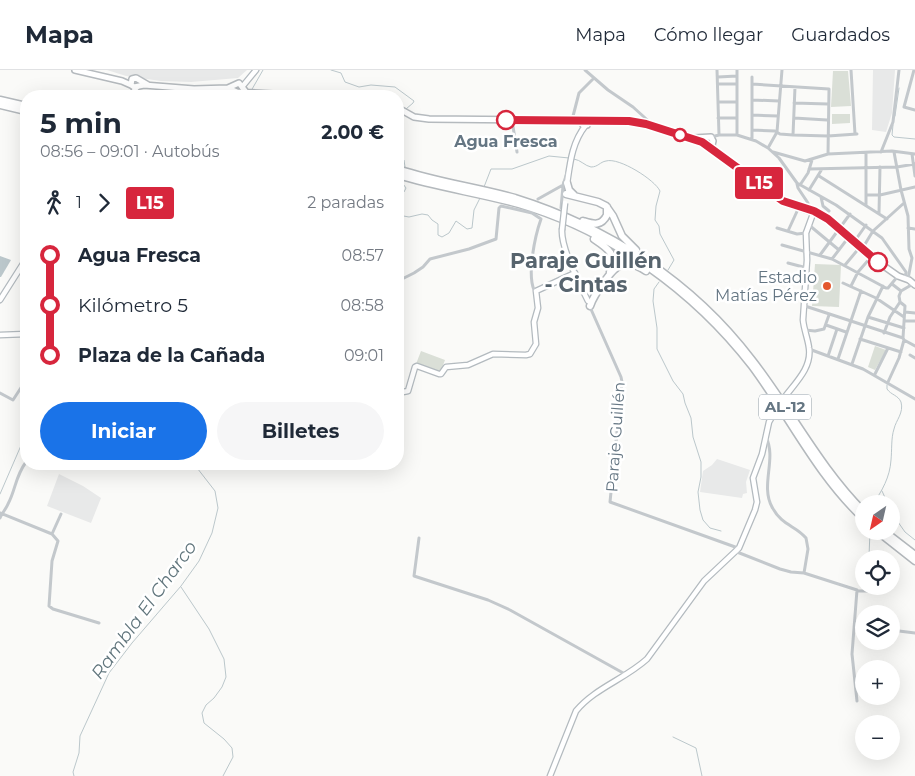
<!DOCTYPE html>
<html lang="es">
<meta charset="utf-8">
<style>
body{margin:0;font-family:Montserrat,sans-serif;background:#f6f6f7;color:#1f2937;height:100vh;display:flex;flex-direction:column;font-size:19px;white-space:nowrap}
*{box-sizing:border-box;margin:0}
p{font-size:16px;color:#747a83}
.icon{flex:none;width:28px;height:28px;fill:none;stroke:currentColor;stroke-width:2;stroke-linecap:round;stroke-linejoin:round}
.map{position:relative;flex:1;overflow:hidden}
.details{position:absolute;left:20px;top:20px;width:384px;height:380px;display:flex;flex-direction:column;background:#fff;border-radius:20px;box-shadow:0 5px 20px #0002}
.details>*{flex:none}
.badge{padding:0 10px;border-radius:4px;font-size:18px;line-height:32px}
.needle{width:32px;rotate:214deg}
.buttons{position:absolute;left:855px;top:425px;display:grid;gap:10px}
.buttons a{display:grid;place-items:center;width:45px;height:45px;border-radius:50%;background:#fff;box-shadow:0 5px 20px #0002;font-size:25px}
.map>.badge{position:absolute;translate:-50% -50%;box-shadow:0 0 0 2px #fff}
.legs{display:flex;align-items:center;gap:8px;height:55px;padding:0 20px;font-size:16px}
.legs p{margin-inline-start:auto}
.head{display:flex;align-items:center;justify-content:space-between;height:85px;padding:0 20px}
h1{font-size:28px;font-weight:700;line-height:38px}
.button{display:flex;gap:10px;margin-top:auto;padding:10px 20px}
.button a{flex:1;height:58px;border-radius:30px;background:#1a73e8;color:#fff;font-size:20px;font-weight:700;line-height:58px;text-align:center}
.button a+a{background:#f6f6f7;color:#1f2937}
ul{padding:0 20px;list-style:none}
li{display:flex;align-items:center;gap:18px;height:50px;font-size:19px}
li i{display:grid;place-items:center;width:8px;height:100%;margin:0 6px;background:currentColor}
li i::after{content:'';width:12px;height:12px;margin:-6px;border:4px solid;border-radius:50%;background:#fff}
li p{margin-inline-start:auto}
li:first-child i{background:linear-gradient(#0000 50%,currentColor 0)}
li:last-child i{background:linear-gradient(currentColor 50%,#0000 0)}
header{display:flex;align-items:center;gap:30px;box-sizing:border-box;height:70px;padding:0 25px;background:#fff;border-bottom:1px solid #e0e1e3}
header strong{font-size:24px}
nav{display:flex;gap:28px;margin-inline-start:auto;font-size:18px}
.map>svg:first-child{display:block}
</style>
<header>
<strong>Mapa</strong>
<nav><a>Mapa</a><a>Cómo llegar</a><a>Guardados</a></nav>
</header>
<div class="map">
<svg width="915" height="706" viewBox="0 0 915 706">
<rect width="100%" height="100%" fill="#fafaf8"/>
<path fill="#e8e9e9" d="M 107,0 L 247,0 L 238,8 L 191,12 L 161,11 L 126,6 Z
M 873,0 L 895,0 L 892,43 L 886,62 L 872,60 Z
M 717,389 L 750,400 L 746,412 L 747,423 L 743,424 L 742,428 L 700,422 L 703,401 L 712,395 Z
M 59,404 L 83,416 L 101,428 L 91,453 L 47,436 Z"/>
<path fill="#dadfd7" d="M 833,1 L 848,1 L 851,36 L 831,37 Z
M 832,44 L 850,44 L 850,53 L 832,54 Z
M 815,194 L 841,195 L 839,237 L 812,236 Z
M 875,276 L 886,280 L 875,300 L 868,297 Z
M 421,281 L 445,290 L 440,303 L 416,294 Z"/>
<path fill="#bbc7cb" d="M 0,186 L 11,190 L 1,207 L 0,207 Z"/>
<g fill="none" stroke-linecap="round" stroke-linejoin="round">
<path stroke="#bbc7cb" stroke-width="1" d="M 331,0 L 341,3 L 345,12 L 359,17 L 371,15 L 395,17 L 414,31 L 413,33 L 406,39
M 251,21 L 263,0
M 895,46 L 899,18
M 893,55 L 892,65 L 894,67 L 915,69
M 398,86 L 404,90 L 405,97
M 574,89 C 581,90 585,96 591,97 C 598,97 600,92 606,91 C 619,87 655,110 660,121 L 656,136 L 655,150 L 659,156 L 660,164 L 674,190 L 668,200
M 484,117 L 491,99 L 512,99 L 549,86 L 569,88
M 398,126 L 404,122 L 406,118 L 401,111
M 398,145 L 409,147 L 422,144 L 428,145 L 432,150 L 438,154 L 438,165 L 442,167 L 449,163 L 456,151 L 467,159 L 472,158 L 474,140 L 480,128
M 659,212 L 654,219 L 653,231 L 657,258 L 657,279 L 673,311 L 683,324 L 685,333 L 691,348 L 693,367 L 701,392 L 701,407 L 698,422 L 700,440 L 703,450 L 710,458 L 721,461
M 882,421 L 888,434
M 0,424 L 26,364
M 873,434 C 882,421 890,407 891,390 C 892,380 891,368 894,359 C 896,350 904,343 901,332 C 898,325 891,325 887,319 L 887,315
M 891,442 L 905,462 L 915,470
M 869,487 L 870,461
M 181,517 L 209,559 L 224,589 L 226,607 L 222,617 L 214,628 L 206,635 L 202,643 L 204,653 L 224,669 L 232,678 L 233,687 L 223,706
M 673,667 L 696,678 L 702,706
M 74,706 L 73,702 L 79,683 L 80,666 L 109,603 L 132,573 L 181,516 L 199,491 L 212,463 L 218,438 L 215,421 L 194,394"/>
<defs>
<path id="secondary" d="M 242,17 L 256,0
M 130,26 L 137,17
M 567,114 C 570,93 572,72 586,55
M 562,160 C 561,178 579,213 588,231
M 0,230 L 26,189
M 0,265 L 26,264
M 398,323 L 408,321 L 415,297 L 417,296 L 439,304 L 441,304 L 446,297 L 468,295 L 493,284 L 526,285 L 530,284 L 536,274 L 534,252 L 538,238 L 536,221 L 575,203
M 784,328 C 795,313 812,298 809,278 C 808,269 804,260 803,250 L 807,190 L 806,163 L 814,141
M 550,706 L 576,641 C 595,618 625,609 647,589 L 704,511 L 739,478 L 755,440 L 757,432 L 753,408 L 762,384 L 769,352 L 776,340"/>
<path id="primary" d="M 75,0 L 122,11 L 131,15
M 148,15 L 136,8 L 132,9 L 131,15 L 134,17 L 144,15 L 194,19 L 228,18 L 237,22 L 311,26
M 228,18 L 239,13 L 246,22
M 398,38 L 414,47 L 429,49 L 629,51 L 646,54 L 702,72 L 786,133 L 824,146 L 871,187 L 898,206 L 909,210 L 915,215
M 582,51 L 583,55 L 587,55
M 694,68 L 711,67 L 713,71 L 712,75 L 713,79"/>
<path id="highway" d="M 0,30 L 26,36
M 0,35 L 26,41
M 398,99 C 436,112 476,117 515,128 C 608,157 693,212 752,290 C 791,340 819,397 864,442
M 398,105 C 437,117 479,123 519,134 C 611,161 694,221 752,296 C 790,347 817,405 864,449
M 567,113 L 569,120 L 574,125
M 566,124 L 598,132 L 606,136 L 613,146 L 622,166 L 636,180
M 583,151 C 593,154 601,157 607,145 L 607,137
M 594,169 C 609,179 617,184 610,202
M 590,236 C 593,227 598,220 604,212 C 617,193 626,188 646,201
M 877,461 L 915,491
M 884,461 L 915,485"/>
</defs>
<use href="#secondary" stroke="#b3babf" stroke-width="7"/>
<use href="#primary" stroke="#b5babe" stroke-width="8"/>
<use href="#highway" stroke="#b4b9bd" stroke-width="9"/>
<path stroke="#c3c8cc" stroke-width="3" d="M 585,0 L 608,20 L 633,37 L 654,56
M 717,0 L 719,65
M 737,0 L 737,65
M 851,0 L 855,64
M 914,0 L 904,37 L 915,40
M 718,7 L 737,6
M 718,14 L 737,14
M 752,14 L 829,19 L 828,84
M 752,30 L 779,31
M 718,32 L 737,32
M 794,33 L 828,34
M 752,45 L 778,46
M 718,48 L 737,48
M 794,48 L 827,50
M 512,50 L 517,82
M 572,50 L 579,23 L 594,8
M 752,60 L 775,61 L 780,64 L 793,65 L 828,66 L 857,64
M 793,65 L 795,17
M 711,67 L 719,65 L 737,65 L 756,71 L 768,78 L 779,88 L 797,113 L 836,135 L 882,168 L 906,202 L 905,208
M 752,69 L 752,7
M 768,78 L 777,62 L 782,0
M 773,82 L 805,91 L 828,84 L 892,81 L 915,84
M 881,82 L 893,52 L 899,0
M 894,82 L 901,120 L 908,146 L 909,179 L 912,188 L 908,209
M 866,83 L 866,135
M 912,84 L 915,106
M 809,99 L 897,97 L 915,94
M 819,106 L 887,149
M 797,114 L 798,118 L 808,133 L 806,139
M 800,115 L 808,103 L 812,90
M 809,120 L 822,99
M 867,125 L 880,125 L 915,117
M 821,127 L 823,136 L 829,141
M 538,129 L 563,115 L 567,103
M 561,138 L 563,116
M 879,143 L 880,97
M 809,155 L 839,180
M 777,158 L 797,164 L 806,163
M 908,158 L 915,159
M 788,161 L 799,137
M 854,172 L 866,155
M 782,175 L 832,189 L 886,218 L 888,218 L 898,206
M 862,179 L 873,161 L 904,133
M 820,185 L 850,144
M 832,189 L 848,168
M 788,193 L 807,198
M 845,195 L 860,177
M 398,211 L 414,203 L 423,197 L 430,189 L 469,179 L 496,169 L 499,138 L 501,136 L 532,143 L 541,149 C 535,166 527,203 534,220 L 536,221
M 843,213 L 876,228 L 904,247
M 892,214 L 901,221 L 913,214
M 851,216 L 858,202 L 871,187
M 900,232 L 905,236 L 903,268
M 900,232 L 899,226 L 901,221
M 805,236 L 903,268 L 904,270 L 915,276
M 590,237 L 621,307 L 622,312 L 610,432 L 738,478
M 905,242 L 915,243
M 868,247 L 904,258
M 904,251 L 915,251
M 826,255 L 846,262
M 805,260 L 815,261 L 824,259 L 829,245
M 884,263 L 890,247 L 900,232
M 860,269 L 901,282
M 809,279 L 863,299 L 915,329
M 910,285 L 915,288
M 828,286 L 837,259
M 838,289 L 861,221
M 852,294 L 868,247 L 883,216
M 875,304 L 888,278
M 888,312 L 899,288 L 904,270
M 0,323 L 13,330 L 26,310
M 766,367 C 777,389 760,415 772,437 C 782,456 795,455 806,468 L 808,479 L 804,503
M 0,443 L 52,464 L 61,444
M 0,448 C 2,443 6,439 8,434 C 16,419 15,407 26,392
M 52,464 L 58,471 L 52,491 L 49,536 L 53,539 L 99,553
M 419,468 L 414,506 L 488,530 L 510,540 L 625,604
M 737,482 L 780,499 L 791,502 L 804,503 L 857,520 L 852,584 L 857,631
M 857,521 L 868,521 L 870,516
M 855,554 L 864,556
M 891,560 L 915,563"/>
<use href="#secondary" stroke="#fff" stroke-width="4.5"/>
<use href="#primary" stroke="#fff" stroke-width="5"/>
<use href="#highway" stroke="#fff" stroke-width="6"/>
<defs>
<path id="secondary-bridge" d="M 562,160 L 565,133"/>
</defs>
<use href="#secondary-bridge" stroke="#b3babf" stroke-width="7" stroke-linecap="butt"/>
<use href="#secondary-bridge" stroke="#fff" stroke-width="4.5"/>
</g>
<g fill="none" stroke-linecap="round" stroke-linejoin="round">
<defs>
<path id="line-1" d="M 506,50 L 629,51 L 646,54 L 702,72 L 783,131 L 814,141 L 828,149 L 878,192"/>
</defs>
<use href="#line-1" stroke="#fff" stroke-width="11"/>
<use href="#line-1" stroke="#d7263d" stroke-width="8"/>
</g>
<g fill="#fff" stroke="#d7263d" stroke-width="2.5">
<circle cx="506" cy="50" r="9"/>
<circle cx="680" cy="65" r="6"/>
<circle cx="878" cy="192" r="9"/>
</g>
<circle fill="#e4572e" stroke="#fff" stroke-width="2" cx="827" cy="216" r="5"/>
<g text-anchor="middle" stroke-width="5" stroke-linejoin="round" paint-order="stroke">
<rect fill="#fff" stroke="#939fa8" stroke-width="1" x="759" y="324.5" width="52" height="25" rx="4"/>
<g font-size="15" font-weight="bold" fill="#657683">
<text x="785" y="342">AL-12</text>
</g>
<g font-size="16" font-weight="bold" fill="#657683" stroke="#fff">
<text x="506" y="77">Agua Fresca</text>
</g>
<g font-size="16" fill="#657683" stroke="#fff" text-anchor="end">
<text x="817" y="213">Estadio<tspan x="817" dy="18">Matías Pérez</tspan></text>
</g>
<g font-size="16" fill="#657683" stroke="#fff">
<text transform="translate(615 367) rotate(-86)" y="6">Paraje Guillén</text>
</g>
<g font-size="18" font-style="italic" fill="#60757c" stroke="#fff">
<text transform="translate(144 540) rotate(-54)" y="6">Rambla El Charco</text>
</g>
<g font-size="21" font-weight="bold" fill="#57646e" stroke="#fff">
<text x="586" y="198">Paraje Guillén<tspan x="586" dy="24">- Cintas</tspan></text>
</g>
</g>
</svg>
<div class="buttons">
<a><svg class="needle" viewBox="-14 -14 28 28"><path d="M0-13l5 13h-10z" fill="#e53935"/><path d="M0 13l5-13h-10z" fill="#747a83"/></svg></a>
<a><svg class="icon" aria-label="locate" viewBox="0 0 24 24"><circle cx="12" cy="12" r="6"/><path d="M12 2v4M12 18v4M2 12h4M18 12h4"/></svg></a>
<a><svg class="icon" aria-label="layers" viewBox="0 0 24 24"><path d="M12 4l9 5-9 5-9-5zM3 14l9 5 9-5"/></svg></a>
<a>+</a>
<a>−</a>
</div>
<b class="badge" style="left:759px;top:113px;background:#d7263d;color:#fff">L15</b>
<section class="details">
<div class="head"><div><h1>5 min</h1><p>08:56 – 09:01 · Autobús</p></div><b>2.00 €</b></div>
<div class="legs"><svg class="icon" aria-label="walk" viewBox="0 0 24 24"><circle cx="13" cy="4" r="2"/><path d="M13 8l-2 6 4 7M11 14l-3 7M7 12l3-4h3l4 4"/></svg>1<svg class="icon" aria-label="forward" viewBox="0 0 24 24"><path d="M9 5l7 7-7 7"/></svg><b class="badge" style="background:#d7263d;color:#fff">L15</b><p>2 paradas</p></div>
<ul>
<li><i style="color:#d7263d"></i><b>Agua Fresca</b><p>08:57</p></li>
<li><i style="color:#d7263d"></i><span>Kilómetro 5</span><p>08:58</p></li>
<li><i style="color:#d7263d"></i><b>Plaza de la Cañada</b><p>09:01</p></li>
</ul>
<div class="button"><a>Iniciar</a><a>Billetes</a></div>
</section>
</div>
